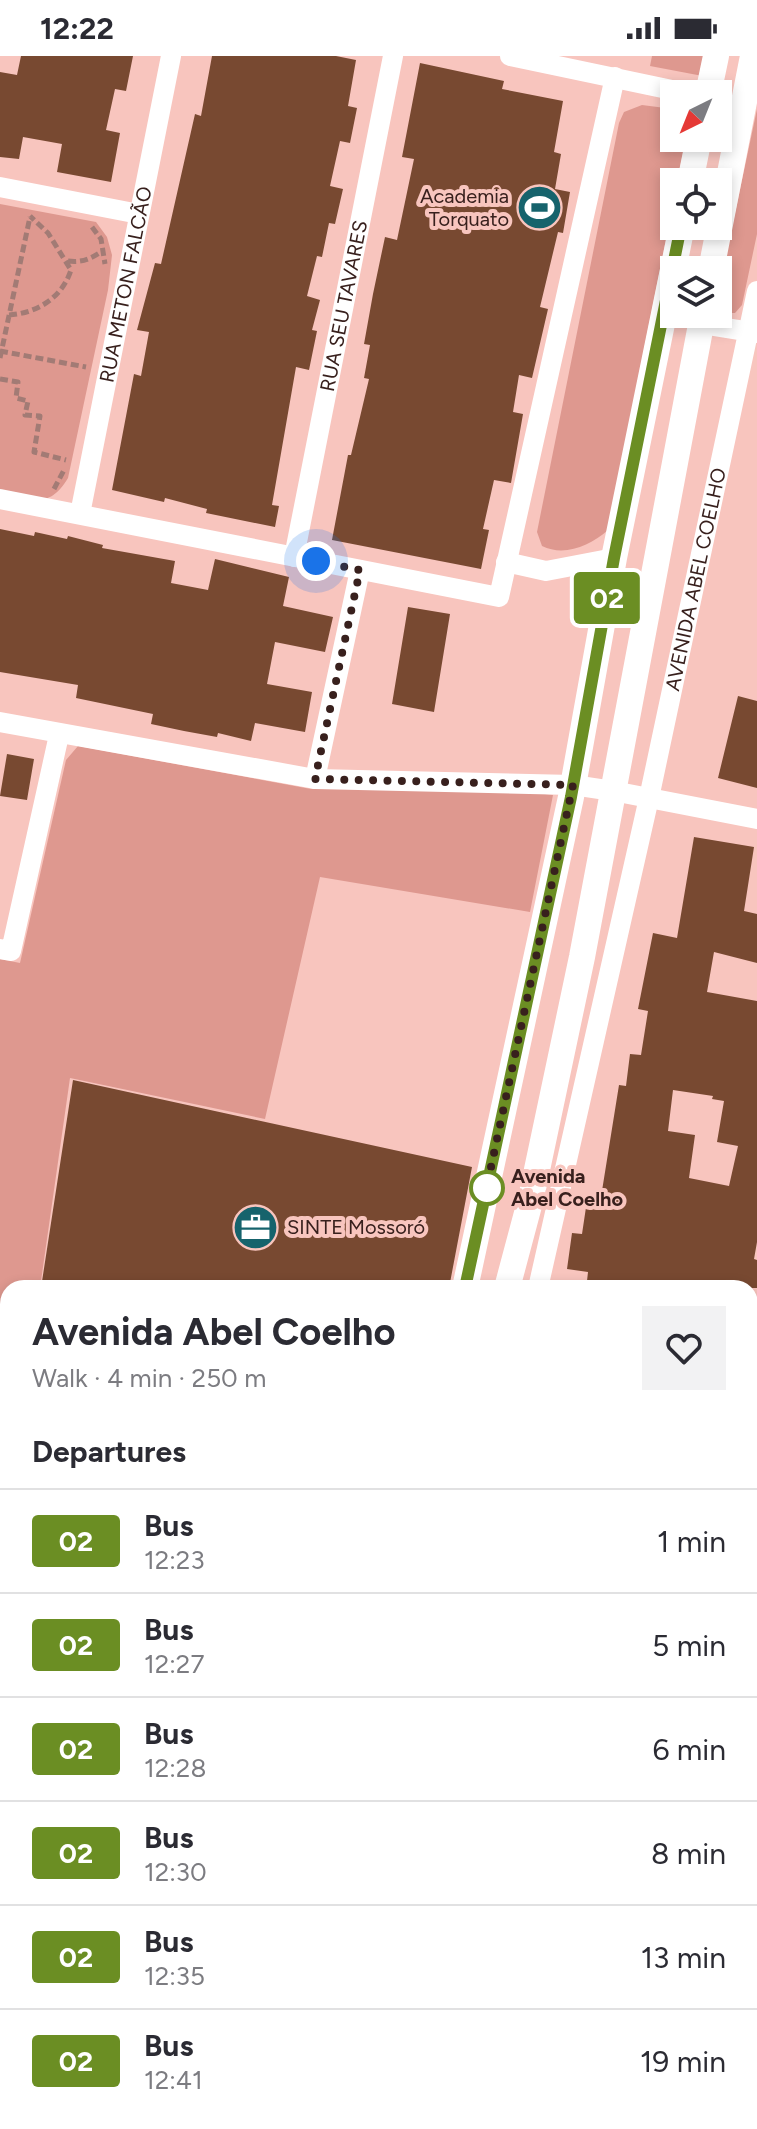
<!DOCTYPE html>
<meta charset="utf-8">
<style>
body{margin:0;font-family:Figtree,sans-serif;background:#f2f2f3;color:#2b2b33;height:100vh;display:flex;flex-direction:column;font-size:30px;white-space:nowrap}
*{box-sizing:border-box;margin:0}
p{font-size:26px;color:#7c7c81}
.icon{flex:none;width:44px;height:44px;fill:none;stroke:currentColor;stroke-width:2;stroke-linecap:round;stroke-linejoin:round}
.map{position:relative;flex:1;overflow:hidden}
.drawer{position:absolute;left:0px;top:1224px;width:758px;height:850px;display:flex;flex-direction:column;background:#fff;border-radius:24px 24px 0 0;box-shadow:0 4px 12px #0003}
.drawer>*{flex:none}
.badge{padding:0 16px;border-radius:6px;font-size:28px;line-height:52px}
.needle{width:52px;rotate:223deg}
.controls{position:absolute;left:660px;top:24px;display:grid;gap:16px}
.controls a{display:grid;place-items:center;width:72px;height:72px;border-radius:0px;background:#fff;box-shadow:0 4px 12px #0003;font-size:40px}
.you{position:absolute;width:40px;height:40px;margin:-20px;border:6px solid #fff;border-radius:50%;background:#1a73e8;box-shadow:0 0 0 12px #1a73e833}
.map>.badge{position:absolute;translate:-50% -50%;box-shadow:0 0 0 4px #fff}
h2{padding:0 32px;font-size:30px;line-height:72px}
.round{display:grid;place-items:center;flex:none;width:84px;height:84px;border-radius:0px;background:#f2f2f3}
.head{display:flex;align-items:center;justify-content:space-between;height:136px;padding:0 32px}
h1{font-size:38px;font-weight:700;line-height:60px}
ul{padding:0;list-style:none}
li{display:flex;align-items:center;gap:24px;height:104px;padding:0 32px;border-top:2px solid #e1e1e2}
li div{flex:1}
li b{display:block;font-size:30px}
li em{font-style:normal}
li .badge{min-width:88px;font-weight:700;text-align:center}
.status{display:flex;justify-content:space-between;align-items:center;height:56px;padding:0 40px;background:#fff;direction:ltr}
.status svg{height:22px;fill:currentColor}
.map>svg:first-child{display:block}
</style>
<div class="status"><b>12:22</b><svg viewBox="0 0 49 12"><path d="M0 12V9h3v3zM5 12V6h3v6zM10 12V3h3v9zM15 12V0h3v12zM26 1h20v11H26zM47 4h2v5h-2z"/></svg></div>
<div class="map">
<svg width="757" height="2073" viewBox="0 0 757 2073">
<rect width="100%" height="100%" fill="#f8c5be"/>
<path fill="#de988f" d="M 652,0 L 711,0 L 708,21 L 650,10 Z
M 642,49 L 673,53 L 674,82 L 686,82 L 677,126 L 674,126 L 674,143 L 608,474 C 590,490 564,501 542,490 L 537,476 L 619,67 L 624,56 Z
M 757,53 L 757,178 L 742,249 L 735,257 L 724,257 L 718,251 L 718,238 Z
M 0,148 L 96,166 L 107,181 L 112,199 L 108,234 L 68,422 C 49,454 32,443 0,437 Z
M 78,690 L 311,733 L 495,732 L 553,739 L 530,856 L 320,821 L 265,1063 L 70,1022 L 40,1232 L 8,1232 L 8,1400 L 0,1399 L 0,903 L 20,907 L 66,704 Z"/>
<path fill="#784931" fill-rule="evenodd" d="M 21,0 L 133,0 L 126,35 L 115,33 L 106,74 L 120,77 L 111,126 L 57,116 L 62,88 L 23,81 L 19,103 L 0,101 L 0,16 L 17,19 Z
M 212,0 L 336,0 L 356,4 L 348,50 L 357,52 L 350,87 L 340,85 L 330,130 L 343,133 L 335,168 L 329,167 L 322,201 L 317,200 L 307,240 L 320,244 L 312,274 L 317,275 L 309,314 L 296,311 L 272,449 L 279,450 L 275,471 L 206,457 L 207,453 L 165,442 L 164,446 L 112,434 L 134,318 L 141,320 L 149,276 L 137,274 L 155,207 L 161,208 L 195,58 L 201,60 Z
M 420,7 L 504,25 L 502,33 L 563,45 L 554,96 L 561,98 L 555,133 L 570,136 L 563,177 L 558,176 L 540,251 L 548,253 L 532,322 L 519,319 L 513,356 L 523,358 L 511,427 L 494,424 L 483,473 L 489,474 L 481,513 L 332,484 L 348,399 L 351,399 L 369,323 L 364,322 L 370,289 L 364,288 L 373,238 L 385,181 L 397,184 L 414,103 L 402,101 Z
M 0,473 L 34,480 L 35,476 L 67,483 L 68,480 L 103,489 L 102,492 L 175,505 L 171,527 L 208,534 L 215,503 L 289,521 L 283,550 L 333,561 L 325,596 L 275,586 L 267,628 L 312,636 L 305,676 L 255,667 L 251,685 L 218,677 L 217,681 L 184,675 L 151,668 L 153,658 L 76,642 L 78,629 L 0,616 Z
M 408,551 L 450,558 L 434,656 L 392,648 Z
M 738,640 L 757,645 L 757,732 L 718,722 Z
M 7,698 L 34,703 L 27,744 L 0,740 Z
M 694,781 L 754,791 L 744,855 L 757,858 L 757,907 L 714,896 L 707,936 L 757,945 L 757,1186 L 754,1203 L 757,1204 L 757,1232 L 626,1232 L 587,1225 L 588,1216 L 567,1213 L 572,1177 L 582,1178 L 588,1138 L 601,1141 L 619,1029 L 626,1030 L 630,998 L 641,999 L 648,955 L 638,953 L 653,877 L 677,882 ZM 673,1034 L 713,1040 L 712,1043 L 724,1045 L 717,1086 L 738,1090 L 729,1130 L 689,1122 L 695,1079 L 668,1075 Z
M 73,1024 L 472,1111 L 449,1232 L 41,1232 Z"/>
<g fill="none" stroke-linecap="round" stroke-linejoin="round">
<path stroke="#a27b75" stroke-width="5" stroke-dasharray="8 4" stroke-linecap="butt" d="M 92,171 L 101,183 L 105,208
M 68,205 C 83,207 92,202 104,194
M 9,259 C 37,257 62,242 71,214 L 48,177 L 30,160
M 0,295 L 86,311
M 0,302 L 30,161
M 0,323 L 18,326 L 16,342 L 28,345 L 25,359 L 40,360 L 34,396 L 66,404
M 54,433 L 64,414"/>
<g stroke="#fff" stroke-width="20">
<path d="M 510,0 L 691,38"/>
<path d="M 0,131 L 139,158"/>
<path d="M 701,268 L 757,277"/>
<path d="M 0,443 L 499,541 L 615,21"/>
<path id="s1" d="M 80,458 L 171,0"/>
<path id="s2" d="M 294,501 L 393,0"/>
<path d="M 506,506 L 546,515 L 614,502"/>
<path d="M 0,666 L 315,723 L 573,729 L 613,735 L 757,763"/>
<path d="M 315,723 L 360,514"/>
<path d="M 0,893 L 11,895 L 59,679"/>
<path id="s3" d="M 538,1232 L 649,742 L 757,235"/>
<path d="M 750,1275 L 757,1275"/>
<path d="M 750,2048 L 757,2048"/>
</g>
<path stroke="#fff" stroke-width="26" d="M 708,38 L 716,0
M 690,126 L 699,82
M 711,214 L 753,0
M 465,1232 L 571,741 L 614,502 L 682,170
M 507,1232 L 531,1142 L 582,901 L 703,258
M 473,2066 L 473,2073
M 418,2073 L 418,2066"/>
<path stroke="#f4d27a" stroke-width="34" d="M 0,1420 L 8,1420
M 750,1443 L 757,1443
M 0,1474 L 8,1474
M 750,1492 L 757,1493
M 0,1509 L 8,1509
M 750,1529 L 757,1530
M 0,1560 L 8,1561
M 750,1580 L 757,1580"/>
</g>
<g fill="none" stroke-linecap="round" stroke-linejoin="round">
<defs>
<path id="line" d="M 465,1232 L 571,741 L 614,502 L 681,170"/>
</defs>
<use href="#line" stroke="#fff" stroke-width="18"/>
<use href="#line" stroke="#6b8e23" stroke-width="12"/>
<path stroke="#38201d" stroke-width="8" stroke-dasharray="0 14.4" d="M 316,505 L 360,514 L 315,723 L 573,729 L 485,1139 L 487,1132"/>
</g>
<defs>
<symbol id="stadium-disc" viewBox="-11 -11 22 22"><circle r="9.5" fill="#16636c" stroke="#f8c5be"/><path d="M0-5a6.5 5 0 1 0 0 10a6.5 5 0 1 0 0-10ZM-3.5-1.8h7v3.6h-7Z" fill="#fff"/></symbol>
<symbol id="office-disc" viewBox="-11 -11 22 22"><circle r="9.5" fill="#16636c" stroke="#f8c5be"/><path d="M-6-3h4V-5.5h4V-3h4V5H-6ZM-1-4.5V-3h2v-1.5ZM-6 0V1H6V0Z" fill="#fff"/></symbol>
</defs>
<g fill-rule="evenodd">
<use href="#stadium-disc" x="514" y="126" width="51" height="51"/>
<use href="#office-disc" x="230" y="1146" width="51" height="51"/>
</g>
<circle fill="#fff" stroke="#6b8e23" stroke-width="4" cx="487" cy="1132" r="16"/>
<g text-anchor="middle" stroke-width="8" stroke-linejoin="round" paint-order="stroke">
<g font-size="20" fill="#38201d" stroke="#f8c5be" text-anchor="end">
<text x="509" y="147">Academia<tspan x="509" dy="23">Torquato</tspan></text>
<text x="287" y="1178" text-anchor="start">SINTE Mossoró</text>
</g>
<g font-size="20" fill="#38201d" stroke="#f8c5be">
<text dy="7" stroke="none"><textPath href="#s1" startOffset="234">RUA METON FALCÃO</textPath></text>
<text dy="7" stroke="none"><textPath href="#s2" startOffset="256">RUA SEU TAVARES</textPath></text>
<text dy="7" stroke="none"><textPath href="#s3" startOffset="726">AVENIDA ABEL COELHO</textPath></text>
</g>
<g font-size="20" font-weight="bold" fill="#38201d" stroke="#f8c5be" text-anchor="start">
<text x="511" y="1127">Avenida<tspan x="511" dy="23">Abel Coelho</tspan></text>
</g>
</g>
</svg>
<div class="controls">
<a><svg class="needle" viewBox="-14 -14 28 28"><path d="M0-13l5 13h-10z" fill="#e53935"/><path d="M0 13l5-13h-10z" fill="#7c7c81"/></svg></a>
<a><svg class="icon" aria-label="locate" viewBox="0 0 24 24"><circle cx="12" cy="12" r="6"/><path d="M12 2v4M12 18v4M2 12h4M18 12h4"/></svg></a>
<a><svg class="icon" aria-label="layers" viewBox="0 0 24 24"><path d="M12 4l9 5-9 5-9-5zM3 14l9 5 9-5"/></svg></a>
</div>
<div class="you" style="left:316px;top:505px"></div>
<b class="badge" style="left:607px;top:542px;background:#6b8e23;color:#fff">02</b>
<section class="drawer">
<div class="head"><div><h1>Avenida Abel Coelho</h1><p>Walk · 4 min · 250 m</p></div><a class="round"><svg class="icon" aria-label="heart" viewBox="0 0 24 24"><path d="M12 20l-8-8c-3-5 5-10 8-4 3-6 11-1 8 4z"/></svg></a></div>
<h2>Departures</h2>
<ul>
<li><span class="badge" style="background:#6b8e23;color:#fff">02</span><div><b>Bus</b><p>12:23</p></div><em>1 min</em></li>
<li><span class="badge" style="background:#6b8e23;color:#fff">02</span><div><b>Bus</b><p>12:27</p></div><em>5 min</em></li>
<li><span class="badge" style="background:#6b8e23;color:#fff">02</span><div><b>Bus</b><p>12:28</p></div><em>6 min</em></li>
<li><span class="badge" style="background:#6b8e23;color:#fff">02</span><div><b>Bus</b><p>12:30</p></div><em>8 min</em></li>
<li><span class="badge" style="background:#6b8e23;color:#fff">02</span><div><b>Bus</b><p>12:35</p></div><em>13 min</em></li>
<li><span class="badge" style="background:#6b8e23;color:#fff">02</span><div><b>Bus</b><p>12:41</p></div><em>19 min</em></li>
</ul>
</section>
</div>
